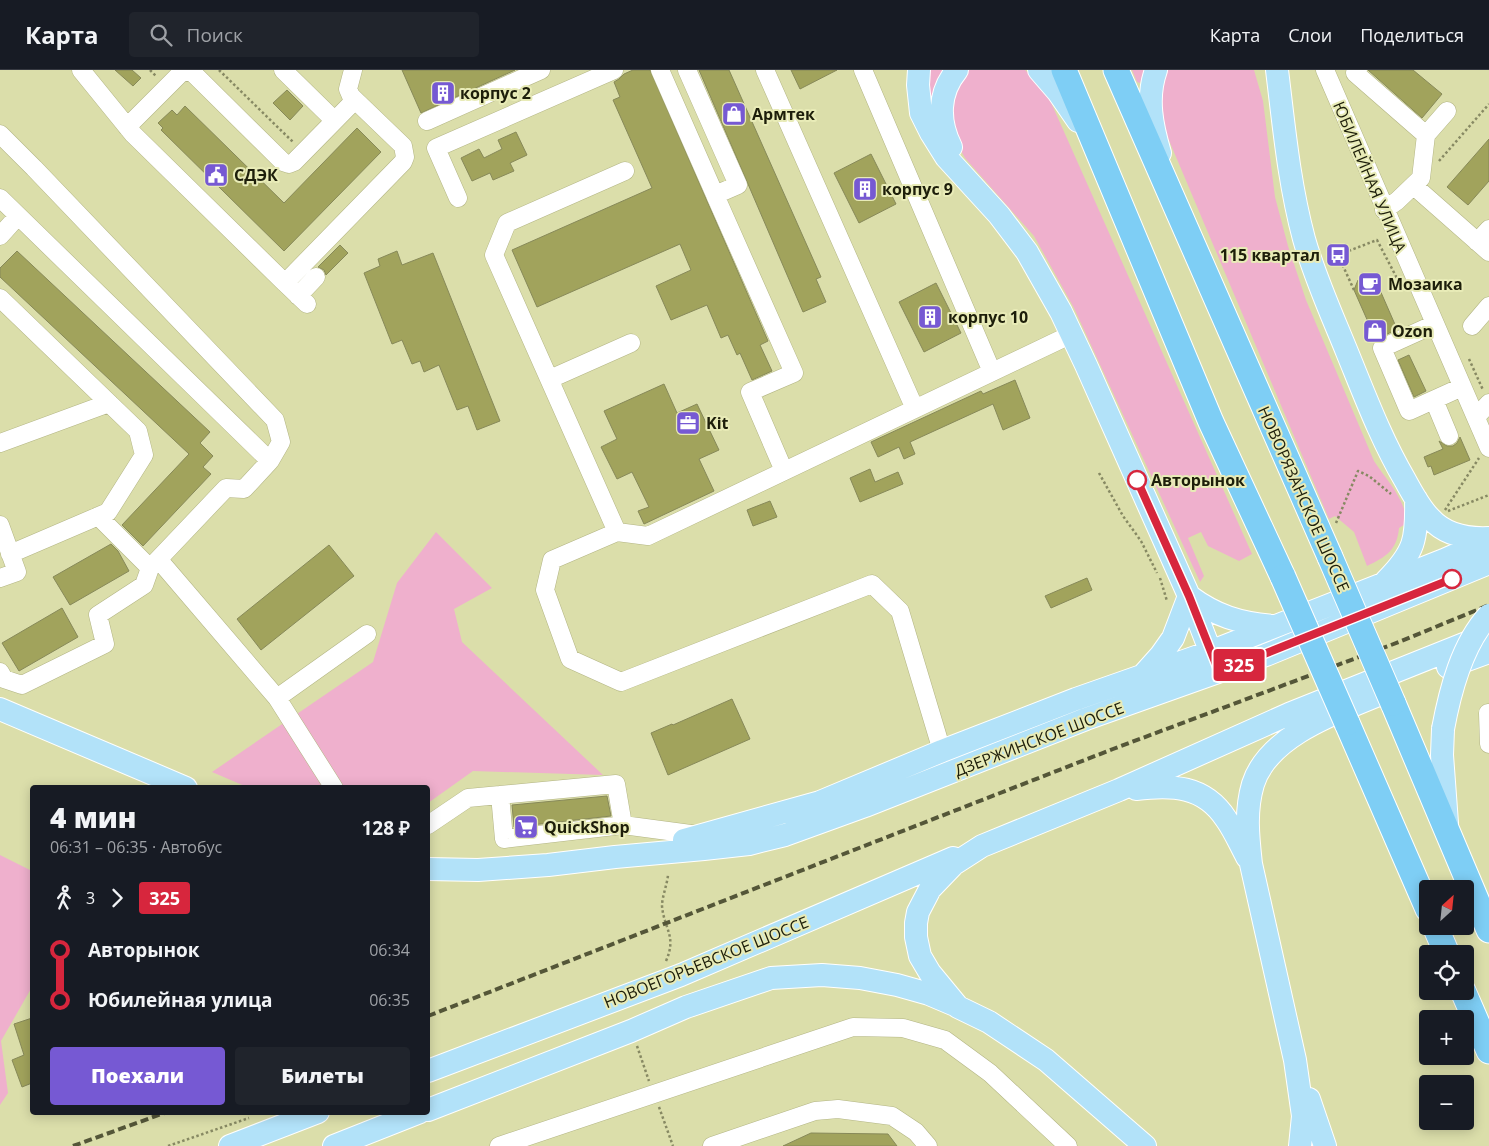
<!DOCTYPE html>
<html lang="ru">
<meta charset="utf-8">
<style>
body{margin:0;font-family:"Open Sans",sans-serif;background:#20242c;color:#f1f3f6;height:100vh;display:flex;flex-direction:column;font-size:19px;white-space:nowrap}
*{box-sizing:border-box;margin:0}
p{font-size:16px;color:#9ea1a6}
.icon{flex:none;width:28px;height:28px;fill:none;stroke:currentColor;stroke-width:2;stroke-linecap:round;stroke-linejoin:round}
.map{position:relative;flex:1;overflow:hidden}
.side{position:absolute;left:30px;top:715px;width:400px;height:330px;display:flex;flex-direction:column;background:#171b24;border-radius:5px;box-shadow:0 2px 12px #0003}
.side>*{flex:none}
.badge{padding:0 10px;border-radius:4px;font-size:18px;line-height:32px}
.needle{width:32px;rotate:27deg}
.buttons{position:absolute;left:1419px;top:810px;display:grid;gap:10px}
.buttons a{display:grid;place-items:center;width:55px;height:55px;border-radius:5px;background:#171b24;box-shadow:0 2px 12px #0003;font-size:25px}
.map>.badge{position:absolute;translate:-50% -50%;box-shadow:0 0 0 2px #fff}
.legs{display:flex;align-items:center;gap:8px;height:55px;padding:0 20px;font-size:16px}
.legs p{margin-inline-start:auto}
.headline{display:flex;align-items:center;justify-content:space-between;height:85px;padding:0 20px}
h1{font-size:28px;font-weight:800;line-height:38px}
.button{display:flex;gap:10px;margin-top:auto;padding:10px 20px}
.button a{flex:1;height:58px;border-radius:5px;background:#7659d3;color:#fff;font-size:20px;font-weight:800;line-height:58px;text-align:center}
.button a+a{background:#20242c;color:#f1f3f6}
ul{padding:0 20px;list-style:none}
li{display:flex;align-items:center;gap:18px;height:50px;font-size:19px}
li i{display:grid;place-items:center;width:8px;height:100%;margin:0 6px;background:currentColor}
li i::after{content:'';width:12px;height:12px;margin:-6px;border:4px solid;border-radius:50%;background:#171b24}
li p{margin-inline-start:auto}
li:first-child i{background:linear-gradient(#0000 50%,currentColor 0)}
li:last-child i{background:linear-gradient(currentColor 50%,#0000 0)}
header{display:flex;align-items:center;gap:30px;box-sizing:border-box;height:70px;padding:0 25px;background:#171b24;border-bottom:1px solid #363941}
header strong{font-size:24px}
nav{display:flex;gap:28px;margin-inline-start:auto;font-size:18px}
.search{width:350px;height:45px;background:#20242c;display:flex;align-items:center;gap:12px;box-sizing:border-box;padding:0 18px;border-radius:5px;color:#9ea1a6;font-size:19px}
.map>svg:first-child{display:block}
</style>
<header>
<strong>Карта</strong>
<div class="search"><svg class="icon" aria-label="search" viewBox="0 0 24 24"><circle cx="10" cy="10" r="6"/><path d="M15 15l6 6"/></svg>Поиск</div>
<nav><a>Карта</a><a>Слои</a><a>Поделиться</a></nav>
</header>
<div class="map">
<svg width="1489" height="1076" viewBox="0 0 1489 1076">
<rect width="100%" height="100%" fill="#dbdeaa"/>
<path fill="#efb0cd" d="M 927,0 L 943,0 L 935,15 L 931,42 Z
M 966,0 L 1025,0 L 1038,12 L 1049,28 L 1252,484 L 1239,491 L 1208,476 L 1201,462 L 1188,468 L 1204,506 L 1200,512 L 1074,238 L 1034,166 L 965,88 L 955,70 L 949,30 Z
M 1132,0 L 1145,0 L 1140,13 L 1137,12 Z
M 1163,0 L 1254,0 L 1263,31 L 1275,127 L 1288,176 L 1306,230 L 1374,391 C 1387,411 1405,428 1407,453 L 1399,458 C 1397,480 1386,487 1367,496 L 1354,462 L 1335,446 L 1329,449 L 1160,49 Z
M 436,462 L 492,518 L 454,539 L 462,572 L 603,705 L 473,701 L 428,733 L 428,718 L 247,717 L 212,702 L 373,592 L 397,513 Z
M 0,785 L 32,801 L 32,917 L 1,971 L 8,1023 L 0,1035 Z"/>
<path fill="#a1a35c" stroke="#878959" d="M 115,0 L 132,0 L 141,8 L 133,16 Z
M 402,0 L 515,0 L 421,43 Z
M 633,0 L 650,0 L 768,271 L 760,275 L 772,301 L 752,310 L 740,283 L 737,285 L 728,265 L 721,268 L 707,235 L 671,250 L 656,216 L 691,200 L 680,174 L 537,237 L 512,180 L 652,118 L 613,30 L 620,27 L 614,12 L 619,9 L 624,4 Z
M 699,0 L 729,0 L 821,207 L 816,209 L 826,232 L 803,242 Z
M 791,0 L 837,0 L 800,19 Z
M 1368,0 L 1413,0 L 1442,24 L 1422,48 Z
M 287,20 L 303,36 L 290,50 L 273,33 Z
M 185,36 L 284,133 L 357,58 L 381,82 L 284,181 L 161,60 L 163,58 L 158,53 L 172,40 L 177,45 Z
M 516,62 L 527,85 L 510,93 L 514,101 L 493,110 L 490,103 L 472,111 L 461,88 L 479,79 L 484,88 L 502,79 L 498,70 Z
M 1489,69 L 1489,111 L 1468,135 L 1447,117 Z
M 871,84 L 896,134 L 859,153 L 834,103 Z
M 340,175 L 348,183 L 326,205 L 324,200 L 318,197 Z
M 17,181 L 210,362 L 200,373 L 213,386 L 203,397 L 211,404 L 143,476 L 122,455 L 189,384 L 0,207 L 0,198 Z
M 397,181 L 402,195 L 433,183 L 500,351 L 477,360 L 468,336 L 457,340 L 439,295 L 424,302 L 420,291 L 412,294 L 402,270 L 392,274 L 364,203 L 380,196 L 378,189 Z
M 1367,207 L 1376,211 L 1397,259 L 1376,270 L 1354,220 L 1358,210 Z
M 936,213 L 961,263 L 924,282 L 899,232 Z
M 1409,285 L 1426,321 L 1414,327 L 1398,290 Z
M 1015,310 L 1030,348 L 1003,360 L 993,334 L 910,372 L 915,384 L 904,389 L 899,377 L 878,387 L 871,372 L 981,321 L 983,324 Z
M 664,314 L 677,343 L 697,334 L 719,380 L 699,389 L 714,421 L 644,454 L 638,441 L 649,437 L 632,402 L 617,409 L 601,377 L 617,369 L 604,341 Z
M 1460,367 L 1470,390 L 1434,405 L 1431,396 L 1428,397 L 1424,387 L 1443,379 L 1439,371 L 1447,376 L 1453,376 L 1457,373 Z
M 870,399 L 875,412 L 898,402 L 903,414 L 860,432 L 850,408 Z
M 770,431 L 777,447 L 753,456 L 747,440 Z
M 111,474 L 118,481 L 129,501 L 70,535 L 53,507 Z
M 329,475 L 354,506 L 261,580 L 237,549 Z
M 1087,508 L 1092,520 L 1051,538 L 1045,526 Z
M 62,538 L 78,567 L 19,601 L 2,573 Z
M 732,629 L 750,669 L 668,705 L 651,663 L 672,654 L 673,655 Z
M 607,726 L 611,746 L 514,757 L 512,735 Z
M 32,948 L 32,1013 L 22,1017 L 12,990 L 24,985 L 14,954 Z
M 811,1063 L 888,1064 L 897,1076 L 783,1076 Z"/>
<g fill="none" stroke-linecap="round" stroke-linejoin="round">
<defs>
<path id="minor" d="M 81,0 L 133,64 L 285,213 L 403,92 L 405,87 L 403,76 L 351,26 L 348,19 L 353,0
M 283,0 L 334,50
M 660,0 L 715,125
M 687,0 L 738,115 L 715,125 L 794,303 L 750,322 L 784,401
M 765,0 L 915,339
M 863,0 L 992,302
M 1325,0 L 1489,378
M 1358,0 L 1355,3 L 1426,65 L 1421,108 L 1397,131 L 1384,140
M 427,51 L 541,0
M 127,57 L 180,4 L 185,1 L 193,3 L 283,92 L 289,94 L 294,92 L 355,30
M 0,64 L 34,98 L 275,350 L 281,372 L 270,391
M 1426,65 L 1447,41
M 625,101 L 507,153 L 494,185 L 617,462 L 648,466 L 1072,264
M 1414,116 L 1489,182
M 0,128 L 270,391 L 244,419 L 226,418 L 150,498 L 144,515 L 98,545 L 105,574 L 22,615 L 4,609 L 0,602
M 458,128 L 436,78 L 614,0
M 0,166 L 18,146
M 1477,172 L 1489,159
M 285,213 L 307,234
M 298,226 L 316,207
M 0,228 L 138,361 L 144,385 L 108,442 L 10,484
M 1435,254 L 1382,278 L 1409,341 L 1462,317
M 1472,256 L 1489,236
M 550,309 L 631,273
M 1434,330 L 1449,366
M 1476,347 L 1489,333
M 0,373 L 109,333
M 98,446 L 150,498
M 0,455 L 17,502 L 0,508
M 617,462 L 552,490 L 545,520 L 570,589 L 621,612 L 872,514 L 900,541 L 942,681
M 159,490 L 277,628 L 334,718
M 277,628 L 367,564
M 1488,643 L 1489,674
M 500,725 L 504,769 L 623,755 L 698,765
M 428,755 L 468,728 L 616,714 L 623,755
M 499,1076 L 853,957 L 903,958 L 945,970 L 990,1003 L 1068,1076
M 712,1076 L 815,1041 L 838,1039 L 892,1046 L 916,1062 L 928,1076"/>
<path id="major" d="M 919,0 L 918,15 L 921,43 L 931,63 L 946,87 L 999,145 L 1027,182 L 1061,242 L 1086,295 L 1189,526 L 1216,596
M 1039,0 L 1058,22 L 1078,51
M 1156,0 C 1146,28 1152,56 1160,83
M 1277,0 C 1284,57 1289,113 1304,169 C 1315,208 1332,245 1347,282 C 1365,326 1381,369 1405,410 C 1412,423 1420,438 1430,448 C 1445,465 1468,469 1489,468
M 951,77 C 938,51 938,23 957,0
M 1386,511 C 1415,482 1417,469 1416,429
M 1189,526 C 1216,546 1239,553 1273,556
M 1448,597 L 1489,582
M 1144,604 L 1161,585 L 1173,568 L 1189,526
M 0,639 L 186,718
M 1443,659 L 1442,685 L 1447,753
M 1136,719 C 1172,715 1204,715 1226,749 C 1234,760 1240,774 1247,787
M 684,770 L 820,732 L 942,681 L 1076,629 L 1210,582 L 1444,490 L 1489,470
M 428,799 L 478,800 L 548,795 L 615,787 L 704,779 L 749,774 L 785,765 L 865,736 L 1086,649 L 1266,585 L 1489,493
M 428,1001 L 681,905 L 953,788
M 1309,1029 L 1325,1076
M 428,1040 L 631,961 L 686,937 L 771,908 L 822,905 L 860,908 L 897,915 L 929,924 L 955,935
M 230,1076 L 318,1042
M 334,1076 L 420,1042
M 1145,1076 L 1046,990 L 989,952 L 958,937 L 930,903 L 920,886 L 916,867 L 916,853 L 918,842 L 930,819 L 954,794 L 982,776 L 1119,720 L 1289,644 L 1489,564
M 1300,1076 L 1303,1046 L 1295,990 L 1251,794 C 1248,767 1245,741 1253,714 C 1269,663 1344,640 1388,621"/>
<path id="highway" d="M 1064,0 L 1211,352 L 1283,507
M 1116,0 L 1330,487
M 1393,633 L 1489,860
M 1347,653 L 1428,839
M 1435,856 L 1447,884
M 1463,921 L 1489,981"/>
</defs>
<use href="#minor" stroke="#b3b584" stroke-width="19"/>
<use href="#major" stroke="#fff" stroke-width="24"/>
<use href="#highway" stroke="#fff" stroke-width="27"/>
<path stroke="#878963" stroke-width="2.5" stroke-dasharray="2.5 2.5" stroke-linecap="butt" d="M 150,0 L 157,7
M 219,0 L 293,72
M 1439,91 L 1489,34
M 1354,220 L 1338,185 L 1377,170 L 1400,214
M 1469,289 L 1483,320
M 1099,403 L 1123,446 L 1141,471 L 1157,503
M 1445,440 L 1479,388
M 1448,441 L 1489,425
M 1336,453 L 1358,401 L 1369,406 L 1391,424
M 1160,508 L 1167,531
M 666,891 C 677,866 664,859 662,836 C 662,827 667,815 668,805
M 637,976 L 649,1011
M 659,1037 L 673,1076
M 168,1076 L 249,1048"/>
<use href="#minor" stroke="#fff" stroke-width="18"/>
<use href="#major" stroke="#b2e2f9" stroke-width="22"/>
<use href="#highway" stroke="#7ecef5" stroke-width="25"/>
<path stroke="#545638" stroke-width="4" stroke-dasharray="8 4" stroke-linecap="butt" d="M 428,946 L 1113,679 L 1399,572 L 1489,535
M 73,1076 L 167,1042"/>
<defs>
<path id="major-bridge" d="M 1443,659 C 1450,621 1462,574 1489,545"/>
<path id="highway-bridge" d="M 1330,487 L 1393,633
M 1283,507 L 1347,653"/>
</defs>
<use href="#major-bridge" stroke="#fff" stroke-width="24" stroke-linecap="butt"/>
<use href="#highway-bridge" stroke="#fff" stroke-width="27" stroke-linecap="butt"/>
<use href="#major-bridge" stroke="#b2e2f9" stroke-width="22"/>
<use href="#highway-bridge" stroke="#7ecef5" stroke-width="25"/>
</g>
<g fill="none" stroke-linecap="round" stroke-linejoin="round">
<defs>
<path id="line-1" d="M 1137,410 L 1189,526 L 1219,602 L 1452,509"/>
</defs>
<use href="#line-1" stroke="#fff" stroke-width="11"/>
<use href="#line-1" stroke="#d7263d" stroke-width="8"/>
</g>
<defs>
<symbol id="building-square" viewBox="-11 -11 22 22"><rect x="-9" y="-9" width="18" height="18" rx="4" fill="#7659d3" stroke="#e8ebb7"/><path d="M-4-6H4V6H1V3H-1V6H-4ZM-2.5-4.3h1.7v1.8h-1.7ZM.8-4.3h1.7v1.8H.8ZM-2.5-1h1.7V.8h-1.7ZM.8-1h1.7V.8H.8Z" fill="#fff"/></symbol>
<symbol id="shop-square" viewBox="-11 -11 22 22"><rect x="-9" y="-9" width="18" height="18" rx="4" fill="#7659d3" stroke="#e8ebb7"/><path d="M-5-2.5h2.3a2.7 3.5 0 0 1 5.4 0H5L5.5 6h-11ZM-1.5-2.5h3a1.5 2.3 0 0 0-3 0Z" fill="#fff"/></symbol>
<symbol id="civic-square" viewBox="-11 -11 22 22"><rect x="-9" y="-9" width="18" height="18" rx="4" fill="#7659d3" stroke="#e8ebb7"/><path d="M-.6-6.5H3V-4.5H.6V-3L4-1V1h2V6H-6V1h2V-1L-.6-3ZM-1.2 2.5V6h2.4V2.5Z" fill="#fff"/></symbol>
<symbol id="bus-square" viewBox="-11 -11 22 22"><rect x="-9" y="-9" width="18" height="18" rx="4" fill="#7659d3" stroke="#e8ebb7"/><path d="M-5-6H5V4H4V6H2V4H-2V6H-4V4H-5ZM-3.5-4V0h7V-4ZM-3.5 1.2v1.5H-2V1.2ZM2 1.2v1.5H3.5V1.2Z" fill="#fff"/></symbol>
<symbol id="cafe-square" viewBox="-11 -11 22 22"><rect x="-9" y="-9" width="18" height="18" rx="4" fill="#7659d3" stroke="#e8ebb7"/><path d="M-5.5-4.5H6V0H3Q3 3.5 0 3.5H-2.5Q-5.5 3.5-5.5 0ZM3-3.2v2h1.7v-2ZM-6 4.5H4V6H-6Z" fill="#fff"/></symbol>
<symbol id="office-square" viewBox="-11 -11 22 22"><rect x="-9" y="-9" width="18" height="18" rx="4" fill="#7659d3" stroke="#e8ebb7"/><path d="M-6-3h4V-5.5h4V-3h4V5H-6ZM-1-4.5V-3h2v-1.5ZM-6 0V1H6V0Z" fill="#fff"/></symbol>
<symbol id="supermarket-square" viewBox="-11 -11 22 22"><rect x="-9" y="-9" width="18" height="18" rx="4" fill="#7659d3" stroke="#e8ebb7"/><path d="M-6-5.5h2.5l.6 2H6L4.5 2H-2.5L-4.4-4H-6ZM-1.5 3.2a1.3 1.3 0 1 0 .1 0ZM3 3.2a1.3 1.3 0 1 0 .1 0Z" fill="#fff"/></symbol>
</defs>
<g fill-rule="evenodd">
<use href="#building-square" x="429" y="9" width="28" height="28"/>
<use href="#shop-square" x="720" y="30" width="28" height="28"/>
<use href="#civic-square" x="202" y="91" width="28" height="28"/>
<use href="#building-square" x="851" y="105" width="28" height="28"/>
<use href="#bus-square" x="1324" y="171" width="28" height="28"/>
<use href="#cafe-square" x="1356" y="200" width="28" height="28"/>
<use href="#building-square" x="916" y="233" width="28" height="28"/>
<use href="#shop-square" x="1361" y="247" width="28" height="28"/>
<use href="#office-square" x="674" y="339" width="28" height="28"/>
<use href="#supermarket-square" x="512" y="743" width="28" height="28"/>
</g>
<g fill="#fff" stroke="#d7263d" stroke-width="2.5">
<circle cx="1137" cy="410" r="9"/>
<circle cx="1452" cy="509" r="9"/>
</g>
<g text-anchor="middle" stroke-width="4" stroke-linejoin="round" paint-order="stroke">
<g font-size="16" font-weight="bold" fill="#1d1e0a" stroke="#e8ebb7" text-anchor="start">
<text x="460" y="29">корпус 2</text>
<text x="752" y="50">Армтек</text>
<text x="234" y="111">СДЭК</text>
<text x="882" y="125">корпус 9</text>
<text x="1320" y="191" text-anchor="end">115 квартал</text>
<text x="1388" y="220">Мозаика</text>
<text x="948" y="253">корпус 10</text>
<text x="1392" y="267">Ozon</text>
<text x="706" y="359">Kit</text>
<text x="544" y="763">QuickShop</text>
</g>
<g font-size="16" fill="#1d1e0a" stroke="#e8ebb7">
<text transform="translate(1370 107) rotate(67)" y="6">ЮБИЛЕЙНАЯ УЛИЦА</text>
<text transform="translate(1304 429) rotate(66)" y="6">НОВОРЯЗАНСКОЕ ШОССЕ</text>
<text transform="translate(1039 669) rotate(-21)" y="6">ДЗЕРЖИНСКОЕ ШОССЕ</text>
<text transform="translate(706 892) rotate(-22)" y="6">НОВОЕГОРЬЕВСКОЕ ШОССЕ</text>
</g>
<g font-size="16" font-weight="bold" fill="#1d1e0a" stroke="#e8ebb7" text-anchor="start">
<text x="1151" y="416">Авторынок</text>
</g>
</g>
</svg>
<div class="buttons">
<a><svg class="needle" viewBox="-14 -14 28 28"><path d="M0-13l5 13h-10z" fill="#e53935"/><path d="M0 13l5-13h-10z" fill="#9ea1a6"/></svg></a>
<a><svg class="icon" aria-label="locate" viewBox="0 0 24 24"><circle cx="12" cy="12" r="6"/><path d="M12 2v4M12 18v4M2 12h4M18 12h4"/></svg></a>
<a>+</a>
<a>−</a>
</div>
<b class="badge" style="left:1239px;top:595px;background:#d7263d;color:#fff">325</b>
<section class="side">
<div class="headline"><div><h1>4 мин</h1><p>06:31 – 06:35 · Автобус</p></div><b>128 ₽</b></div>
<div class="legs"><svg class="icon" aria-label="walk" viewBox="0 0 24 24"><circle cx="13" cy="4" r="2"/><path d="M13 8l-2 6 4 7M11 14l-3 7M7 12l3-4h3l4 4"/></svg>3<svg class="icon" aria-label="forward" viewBox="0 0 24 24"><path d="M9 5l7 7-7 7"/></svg><b class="badge" style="background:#d7263d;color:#fff">325</b></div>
<ul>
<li><i style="color:#d7263d"></i><b>Авторынок</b><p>06:34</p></li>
<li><i style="color:#d7263d"></i><b>Юбилейная улица</b><p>06:35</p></li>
</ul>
<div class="button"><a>Поехали</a><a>Билеты</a></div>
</section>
</div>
